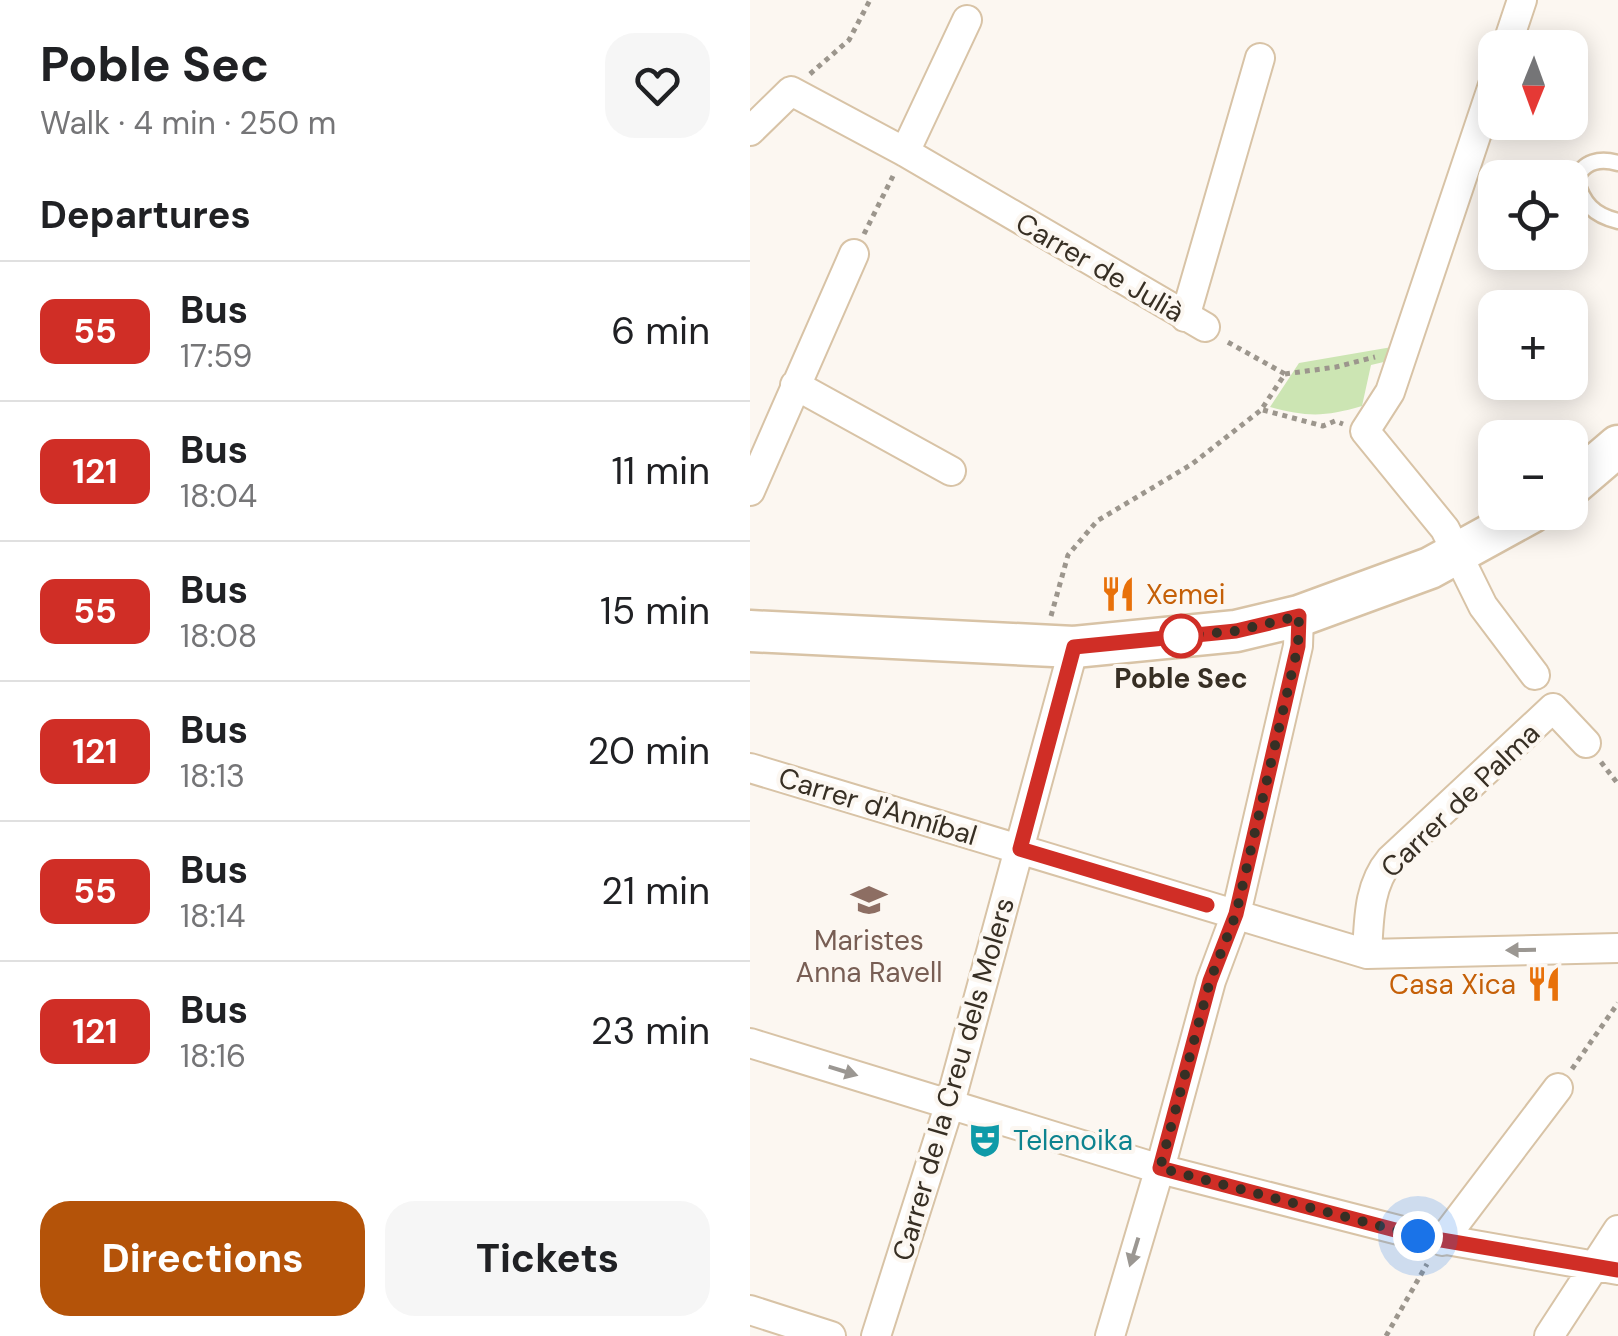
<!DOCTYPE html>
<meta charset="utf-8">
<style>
body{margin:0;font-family:"DM Sans",sans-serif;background:#f6f6f6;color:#202124;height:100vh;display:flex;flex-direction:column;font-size:38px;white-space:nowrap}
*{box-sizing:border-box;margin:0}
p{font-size:32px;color:#757577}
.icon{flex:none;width:55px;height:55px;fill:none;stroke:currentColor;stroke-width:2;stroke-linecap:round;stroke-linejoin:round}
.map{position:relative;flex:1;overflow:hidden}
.details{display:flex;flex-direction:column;background:#fff;width:750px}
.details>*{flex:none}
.badge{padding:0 20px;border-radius:15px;font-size:35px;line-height:65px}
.needle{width:65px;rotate:181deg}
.tools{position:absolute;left:728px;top:30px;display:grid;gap:20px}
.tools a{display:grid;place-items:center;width:110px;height:110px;border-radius:20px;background:#fff;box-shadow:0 5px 25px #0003;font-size:50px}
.you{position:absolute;width:50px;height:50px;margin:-25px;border:8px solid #fff;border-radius:50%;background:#1a73e8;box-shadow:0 0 0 15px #1a73e833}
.map>.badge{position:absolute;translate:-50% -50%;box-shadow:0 0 0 5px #fff}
h2{padding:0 40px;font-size:38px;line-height:90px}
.round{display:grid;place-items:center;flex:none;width:105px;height:105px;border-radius:30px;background:#f6f6f6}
.head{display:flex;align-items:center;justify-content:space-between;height:170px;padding:0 40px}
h1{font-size:48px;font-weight:700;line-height:75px}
.action{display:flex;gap:20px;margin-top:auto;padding:20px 40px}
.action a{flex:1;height:115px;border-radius:30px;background:#b45309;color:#fff;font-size:40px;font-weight:700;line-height:115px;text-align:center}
.action a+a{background:#f6f6f6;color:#202124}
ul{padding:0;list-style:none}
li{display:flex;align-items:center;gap:30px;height:140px;padding:0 40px;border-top:2px solid #e0e0e0}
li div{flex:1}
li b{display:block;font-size:38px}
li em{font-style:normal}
li .badge{min-width:110px;font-weight:700;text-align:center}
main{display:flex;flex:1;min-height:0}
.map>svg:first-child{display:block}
</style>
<main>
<section class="details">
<div class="head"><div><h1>Poble Sec</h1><p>Walk · 4 min · 250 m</p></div><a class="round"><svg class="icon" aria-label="heart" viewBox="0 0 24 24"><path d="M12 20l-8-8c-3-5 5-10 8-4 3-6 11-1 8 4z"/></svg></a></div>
<h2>Departures</h2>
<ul>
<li><span class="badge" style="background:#d02e26;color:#fff">55</span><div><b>Bus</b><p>17:59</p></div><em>6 min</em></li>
<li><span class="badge" style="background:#d02e26;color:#fff">121</span><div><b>Bus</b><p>18:04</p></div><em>11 min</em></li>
<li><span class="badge" style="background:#d02e26;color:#fff">55</span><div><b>Bus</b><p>18:08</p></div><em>15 min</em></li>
<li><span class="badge" style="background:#d02e26;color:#fff">121</span><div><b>Bus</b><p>18:13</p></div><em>20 min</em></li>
<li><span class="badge" style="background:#d02e26;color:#fff">55</span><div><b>Bus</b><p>18:14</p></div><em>21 min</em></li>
<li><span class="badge" style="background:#d02e26;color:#fff">121</span><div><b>Bus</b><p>18:16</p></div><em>23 min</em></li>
</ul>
<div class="action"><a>Directions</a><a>Tickets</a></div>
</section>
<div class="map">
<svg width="868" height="1336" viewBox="0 0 868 1336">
<rect width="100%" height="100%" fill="#fcf7f1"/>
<path fill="#cce5b3" d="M 642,347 L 638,361 L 621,365 L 612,406 C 575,417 557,417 520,407 L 549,363 Z"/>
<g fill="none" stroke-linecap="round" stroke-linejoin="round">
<defs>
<path id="lane" d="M 868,163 C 850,158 833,161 826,180 C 833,203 843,215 868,221"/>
<path id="street" d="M 756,48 L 772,0
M 745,79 L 640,392 L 615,431 L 695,529 L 733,606 L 785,675
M 0,131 L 41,91 L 155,152 L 455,327
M 155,152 L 217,20
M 435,317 L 510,58
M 45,385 L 201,471
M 0,491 L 104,254
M 0,768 L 617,954 L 868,948
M 617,954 C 619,921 618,886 640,860 L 803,708 L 836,743
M 0,1043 L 410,1169 L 668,1235 L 868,1270
M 692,1241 L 808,1088
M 0,1310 L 81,1336
M 126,1336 L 200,1103 L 324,647
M 360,1336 L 414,1154 L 461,981 L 486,914 L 548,646 L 549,616
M 799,1336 L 868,1230"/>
<path id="secondary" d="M 820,487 L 868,446
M 0,631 L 324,647 L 486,631 L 549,616 L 680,568 L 782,512"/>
</defs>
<use href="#lane" stroke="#d8c3a6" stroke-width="19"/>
<use href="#street" stroke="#d8c3a6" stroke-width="32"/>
<use href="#secondary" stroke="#d8c3a6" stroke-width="45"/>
<path stroke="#9c968d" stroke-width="5" stroke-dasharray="5 5" stroke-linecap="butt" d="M 60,74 L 99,40 L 120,0
M 114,234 L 143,176
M 535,374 L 586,367 L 625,357
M 513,410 L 573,426 L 585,421 L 593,424
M 301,616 L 318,555 L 347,521 L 442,464 L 511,410 L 535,374 L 474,340
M 851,762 L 868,784
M 822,1069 L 868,1003
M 636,1336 L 677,1264"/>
<use href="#lane" stroke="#fff" stroke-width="14"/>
<use href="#street" stroke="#fff" stroke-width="28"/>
<use href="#secondary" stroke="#fff" stroke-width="40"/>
</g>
<defs><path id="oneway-solid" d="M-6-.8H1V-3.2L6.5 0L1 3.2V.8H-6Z" transform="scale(2.5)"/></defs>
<g fill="#9b9792">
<use href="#oneway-solid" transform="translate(771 950) rotate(179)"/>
<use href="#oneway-solid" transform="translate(93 1071) rotate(17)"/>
<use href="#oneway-solid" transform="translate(384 1252) rotate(107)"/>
</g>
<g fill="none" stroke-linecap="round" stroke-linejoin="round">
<defs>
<path id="line" d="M 457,905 L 270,849 L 324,647 L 486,631 L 549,616 L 548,646 L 486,914 L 460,981 L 410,1168 L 668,1236 L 868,1270"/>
</defs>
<use href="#line" stroke="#fff" stroke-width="22"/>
<use href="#line" stroke="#d02e26" stroke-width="15"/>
<path stroke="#372f24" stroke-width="10" stroke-dasharray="0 18" d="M 431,636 L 486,631 L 549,616 L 548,646 L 486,914 L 460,981 L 410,1168 L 668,1236"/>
</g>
<defs>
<symbol id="restaurant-bare" viewBox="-9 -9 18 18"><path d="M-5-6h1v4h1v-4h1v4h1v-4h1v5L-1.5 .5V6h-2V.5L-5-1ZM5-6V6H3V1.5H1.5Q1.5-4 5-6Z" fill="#e8710a" stroke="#fcf7f1" stroke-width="2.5" paint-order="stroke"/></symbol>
<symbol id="school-bare" viewBox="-9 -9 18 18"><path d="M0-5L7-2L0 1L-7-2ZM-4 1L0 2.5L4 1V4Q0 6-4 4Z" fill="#8d6e63" stroke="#fcf7f1" stroke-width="2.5" paint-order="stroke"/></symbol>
<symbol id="theatre-bare" viewBox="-9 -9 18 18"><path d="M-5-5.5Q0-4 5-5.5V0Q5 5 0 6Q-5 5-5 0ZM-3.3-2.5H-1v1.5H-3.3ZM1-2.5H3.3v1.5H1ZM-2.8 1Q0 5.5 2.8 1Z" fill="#0f9aa8" stroke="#fcf7f1" stroke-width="2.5" paint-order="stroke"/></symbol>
</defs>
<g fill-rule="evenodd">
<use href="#restaurant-bare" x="343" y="569" width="50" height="50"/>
<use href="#school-bare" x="94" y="875" width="50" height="50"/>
<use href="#restaurant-bare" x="769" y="959" width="50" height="50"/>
<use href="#theatre-bare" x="210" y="1115" width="50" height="50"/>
</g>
<circle fill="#fff" stroke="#d02e26" stroke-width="5" cx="431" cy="636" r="20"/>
<g text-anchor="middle" stroke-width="8" stroke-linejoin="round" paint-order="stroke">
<g font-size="28" fill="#372f24" stroke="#fcf7f1">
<text transform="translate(350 267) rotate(30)" y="10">Carrer de Julià</text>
<text transform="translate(710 800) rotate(-44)" y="10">Carrer de Palma</text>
<text transform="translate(128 806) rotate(17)" y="10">Carrer d'Anníbal</text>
<text transform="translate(203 1079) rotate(-74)" y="10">Carrer de la Creu dels Molers</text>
</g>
<g font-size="28" fill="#c56008" stroke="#fcf7f1" text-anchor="start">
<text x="396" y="604">Xemei</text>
<text x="766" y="994" text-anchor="end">Casa Xica</text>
</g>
<g font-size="28" font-weight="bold" fill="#372f24" stroke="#fcf7f1">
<text x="431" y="688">Poble Sec</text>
</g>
<g font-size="28" fill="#785e54" stroke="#fcf7f1">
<text x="119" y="950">Maristes<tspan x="119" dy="32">Anna Ravell</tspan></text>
</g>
<g font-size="28" fill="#0d838f" stroke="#fcf7f1" text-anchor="start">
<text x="263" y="1150">Telenoika</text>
</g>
</g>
</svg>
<div class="tools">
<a><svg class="needle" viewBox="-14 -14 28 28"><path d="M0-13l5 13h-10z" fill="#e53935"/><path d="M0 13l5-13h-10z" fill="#757577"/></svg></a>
<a><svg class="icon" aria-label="locate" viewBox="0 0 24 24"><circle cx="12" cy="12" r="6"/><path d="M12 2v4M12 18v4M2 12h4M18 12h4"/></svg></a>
<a>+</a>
<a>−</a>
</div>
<div class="you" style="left:668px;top:1236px"></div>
</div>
</main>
